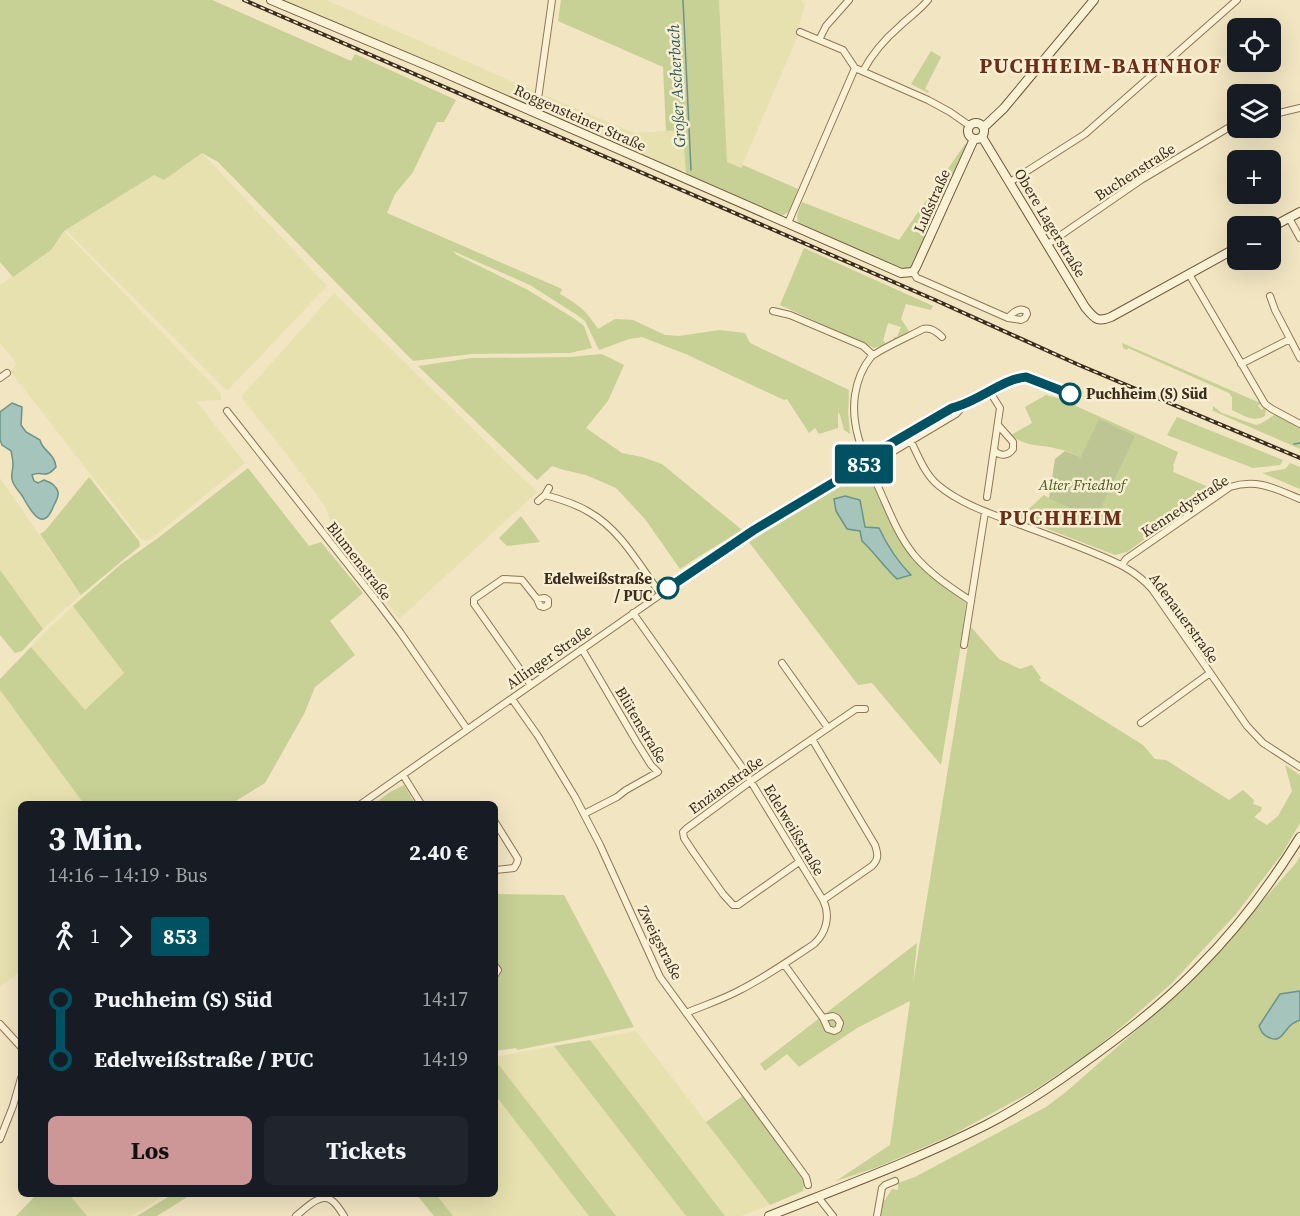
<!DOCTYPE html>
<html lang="de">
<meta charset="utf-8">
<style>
body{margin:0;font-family:"Source Serif 4",serif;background:#20242c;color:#f1f3f6;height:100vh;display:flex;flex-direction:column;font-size:22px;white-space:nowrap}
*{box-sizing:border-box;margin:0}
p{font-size:20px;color:#9ea1a6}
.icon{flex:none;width:33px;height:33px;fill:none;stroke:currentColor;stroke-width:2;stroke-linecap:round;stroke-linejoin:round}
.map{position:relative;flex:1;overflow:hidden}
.sheet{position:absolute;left:18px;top:801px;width:480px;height:396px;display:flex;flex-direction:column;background:#171b24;border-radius:9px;box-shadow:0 6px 24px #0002}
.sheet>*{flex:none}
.badge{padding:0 12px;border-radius:4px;font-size:21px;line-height:39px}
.controls{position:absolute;left:1227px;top:18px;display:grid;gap:12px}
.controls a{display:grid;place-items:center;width:54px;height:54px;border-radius:9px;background:#171b24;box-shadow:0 6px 24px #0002;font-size:30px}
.map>.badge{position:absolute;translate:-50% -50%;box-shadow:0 0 0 3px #fff}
.legs{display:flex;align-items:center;gap:9px;height:66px;padding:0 30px;font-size:20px}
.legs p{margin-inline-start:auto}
.headline{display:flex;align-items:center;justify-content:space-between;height:102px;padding:0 30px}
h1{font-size:33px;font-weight:700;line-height:45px}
.primary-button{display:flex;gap:12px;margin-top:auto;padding:12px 30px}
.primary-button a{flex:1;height:69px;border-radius:9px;background:#cd9797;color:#111;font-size:24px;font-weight:700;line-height:69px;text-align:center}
.primary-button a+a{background:#20242c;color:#f1f3f6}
ul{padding:0 30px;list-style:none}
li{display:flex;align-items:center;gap:21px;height:60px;font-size:22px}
li i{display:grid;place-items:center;width:9px;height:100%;margin:0 8px;background:currentColor}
li i::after{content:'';width:15px;height:15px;margin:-8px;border:4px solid;border-radius:50%;background:#171b24}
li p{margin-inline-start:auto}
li:first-child i{background:linear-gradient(#0000 50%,currentColor 0)}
li:last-child i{background:linear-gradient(currentColor 50%,#0000 0)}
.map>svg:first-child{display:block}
</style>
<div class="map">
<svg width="1300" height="1216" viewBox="0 0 1300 1216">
<rect width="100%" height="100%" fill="#f1e5c2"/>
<path fill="#e7e1af" d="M 280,0 L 326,0 L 536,92 L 536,97 L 533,104 L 528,106 Z
M 719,0 L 801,0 L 805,5 L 798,28 L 799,33 L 741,168 L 727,163 Z
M 544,95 L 634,133 L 683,130 L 686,170 L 681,172 L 547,114 L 542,106 Z
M 202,153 L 327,286 L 227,391 L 66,230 L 154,175 L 164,180 Z
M 64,231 L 221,394 L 221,400 L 196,401 L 245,463 L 148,541 L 141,539 L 10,371 L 17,364 L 0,343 L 0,285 L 51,250 Z
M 334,293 L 537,492 L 399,619 L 336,536 L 326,508 L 292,461 L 241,397 Z
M 0,478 L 81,595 L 43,629 L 0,570 Z
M 73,606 L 124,673 L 85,711 L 31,647 L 45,632 Z
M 0,690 L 84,804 L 21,804 L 21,971 L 0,986 Z
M 636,1031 L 706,1122 L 770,1205 L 741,1216 L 725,1216 L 590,1040 Z
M 554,1046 L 686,1216 L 616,1216 L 495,1060 L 495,1057 Z
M 495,1095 L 589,1216 L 453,1216 L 436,1194 L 495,1194 Z
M 69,1194 L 166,1194 L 131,1216 L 87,1216 Z"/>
<path fill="#c7d095" d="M 0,0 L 212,0 L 351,61 L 355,54 L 456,100 L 444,122 L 437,122 L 413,172 L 395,194 L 387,213 L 562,289 L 560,294 C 579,305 586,310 598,329 L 615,319 L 633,320 L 665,335 L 679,336 L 720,330 L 745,333 L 750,343 L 849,390 L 848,413 L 850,434 L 844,430 L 840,415 L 838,412 L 838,428 L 819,434 L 815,428 L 809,433 L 787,399 L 784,400 L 688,355 L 642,337 L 629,339 L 599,350 L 585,321 L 577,315 L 530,285 L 453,251 L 457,255 L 528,290 L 575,319 L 584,326 L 592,348 L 570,353 L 472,354 L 413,361 L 218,162 L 202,153 L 164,180 L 154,175 L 64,231 L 51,250 L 13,277 L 0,262 Z
M 561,0 L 719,0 L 727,162 L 741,168 L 743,165 L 798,189 C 794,200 792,215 779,216 L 686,176 L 683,130 L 666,131 L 663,67 L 558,21 Z
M 931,51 L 941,57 L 925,89 L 929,91 L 928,93 L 911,84 Z
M 965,144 L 967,145 L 914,265 L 909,268 L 901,268 L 800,225 C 794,217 799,210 802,202 L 899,240 Z
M 804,248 L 933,306 L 931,310 L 906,304 L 901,319 L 909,331 L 893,340 L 894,337 L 897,337 L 901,327 L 888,323 L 883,341 L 885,342 L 885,345 L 874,348 L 780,305 Z
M 1122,343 L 1258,402 L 1261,403 L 1258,406 L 1262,410 L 1264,407 L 1266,408 L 1265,416 C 1254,423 1243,415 1232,410 L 1232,397 L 1229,393 L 1128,348 L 1127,350 L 1123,348 Z
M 602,354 L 624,365 L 608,401 L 586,428 L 622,453 L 642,457 L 662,464 L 742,530 L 698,557 L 680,569 L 645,519 L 616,488 L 586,475 L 564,470 L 552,466 L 537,480 L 418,366 L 472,358 L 570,357 Z
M 1046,395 L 1076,403 L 1076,406 L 1178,452 L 1173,466 L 1174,467 L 1173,472 L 1211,488 L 1211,491 L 1127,552 L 1115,555 L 1019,518 L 1044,495 L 1049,498 L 1081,457 C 1074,454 1066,450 1058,449 C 1040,444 1027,448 1011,435 L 1032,423 L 1025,407 Z
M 1213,406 L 1222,413 L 1256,425 C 1264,424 1273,414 1278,414 C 1283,415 1291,422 1296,425 L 1295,426 L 1300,429 L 1300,449 L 1211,410 L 1213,410 Z
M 1177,417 L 1283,460 L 1280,465 L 1253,468 L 1167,435 Z
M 1290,463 L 1300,467 L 1300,489 L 1262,473 L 1285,469 Z
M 248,468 L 309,546 L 321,542 L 363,593 L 330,621 L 355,655 L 315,687 L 304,714 L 265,783 L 231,804 L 84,804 L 0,690 L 0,679 L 31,647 L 85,710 L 124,673 L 73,606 L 120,565 L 158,538 Z
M 861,474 L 865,474 L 870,485 L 873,484 C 881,501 887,519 897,535 C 913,564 939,584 966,603 L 959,657 L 941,765 L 872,683 L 858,685 L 749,542 Z
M 89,477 L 139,541 L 140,546 L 81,595 L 40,534 L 45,531 Z
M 521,516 L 540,542 L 507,546 L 499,538 Z
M 0,570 L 43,629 L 22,651 L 15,653 L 0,635 Z
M 971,627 L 999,659 L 1020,669 L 1032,665 L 1041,678 L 1039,680 L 1143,745 L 1155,759 L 1166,760 L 1229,800 L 1243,790 L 1254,800 L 1253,804 L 1262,807 L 1261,811 L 1254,817 L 1267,825 L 1278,816 L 1292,791 L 1285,765 L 1300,775 L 1300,823 L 1282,854 L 1236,914 L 1172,983 L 1125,1024 L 1086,1056 L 1031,1092 L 952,1135 L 878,1167 L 836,1181 L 890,1145 L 910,1001 L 857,1028 L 799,1067 L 787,1054 L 765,1071 L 760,1064 L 917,943 L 913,984 Z
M 404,785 L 415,804 L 374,804 L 390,792 Z
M 1300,856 L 1300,1216 L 881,1216 L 883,1200 L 885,1200 L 892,1189 L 898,1190 L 898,1183 L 915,1177 L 1046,1107 L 1066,1092 L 1190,983 L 1296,863 Z
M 495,894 L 564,895 L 634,1027 L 517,1050 L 516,1048 L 495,1051 L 495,980 C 501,977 502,969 498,964 L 495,963 Z
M 590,1040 L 725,1216 L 686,1216 L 554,1046 Z
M 495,1060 L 616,1216 L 589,1216 L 495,1095 Z
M 747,1093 L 805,1178 L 803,1191 L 770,1205 L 706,1122 Z
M 33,1194 L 69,1194 L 87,1216 L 16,1216 L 34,1197 Z
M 173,1194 L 192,1194 L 157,1216 L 137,1216 Z
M 416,1194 L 436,1194 L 453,1216 L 434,1216 Z"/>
<path fill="#bdc595" d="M 1099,419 L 1135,436 L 1095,520 L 1049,498 L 1055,459 L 1065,451 L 1081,457 Z"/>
<path fill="#a5c4bc" stroke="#6b938a" stroke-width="1.5" d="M 12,403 L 22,407 L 21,425 L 26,432 L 40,440 C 42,451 55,453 56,467 C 45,480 42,470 32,475 L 34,481 L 38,483 L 44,480 C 50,482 56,485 58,492 C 59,497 56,501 54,505 C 44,532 33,515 24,499 C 21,492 13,487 12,479 C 11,474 13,469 13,465 C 13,460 12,455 11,451 L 2,445 L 0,440 L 0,412 Z
M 845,496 L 860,500 L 865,527 L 879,528 C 887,545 898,562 911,575 L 897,579 C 884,567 875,553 862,541 L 860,531 L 847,529 L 836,511 L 834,499 Z
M 1300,991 L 1300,1020 C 1295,1022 1291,1024 1288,1028 C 1282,1035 1279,1043 1268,1037 C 1263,1035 1261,1032 1259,1026 L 1280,994 Z"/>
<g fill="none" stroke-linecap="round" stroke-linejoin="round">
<path stroke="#6b938a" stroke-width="1.5" d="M 683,0 L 691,170
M 1294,444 L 1300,443"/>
<defs>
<path id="street" d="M 800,32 L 843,50 L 855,68 L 928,100 L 950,112 L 970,126
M 819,40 L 826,26 L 849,0
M 863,71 C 872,54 886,38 900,26 C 909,17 920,10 928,0
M 536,113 L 552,0
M 1270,115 L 1300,108
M 1010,182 L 1085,134 L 1237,0
M 1289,218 L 1300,238
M 788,223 L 855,68
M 1048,244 L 1141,180 L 1238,122
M 913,272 L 917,278 L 922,280 L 1008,318 L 1021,320 L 1025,318 L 1027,314 L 1026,311 C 1019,307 1013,312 1008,318
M 1189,274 L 1265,404 L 1272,409 L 1300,424
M 1270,296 L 1275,310 L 1300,358
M 773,311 L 790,315 L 863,346 L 873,355
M 942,337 C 937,332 930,327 923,329 C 912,335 878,350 871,357 C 862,368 857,382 855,395 C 850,430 866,459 880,491 C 890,513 898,535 914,555 C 930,574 950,587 971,601
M 1241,364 L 1290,339
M 0,378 L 7,373
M 227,411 L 379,604 L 400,632 L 467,729
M 907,434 C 917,451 923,473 938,485 C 960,504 994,515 1021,525 C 1045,534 1070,543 1094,553 C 1116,562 1135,570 1152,589 L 1247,726 L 1263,743 L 1300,767
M 994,450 C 1000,457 1008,456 1013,449 L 1013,442 L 998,425
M 876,457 L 880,450 L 953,408 L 964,405 L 1018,378 L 1026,377 L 1073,395
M 545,495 C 560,499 576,504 589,512 C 621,530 639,565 660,593
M 987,497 L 1000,408 L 990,392
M 538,501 L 545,495 L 549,488
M 1122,565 L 1126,559 L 1230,487 C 1257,478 1276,489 1300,499
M 633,613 L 742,767 L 823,900 C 831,916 826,933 814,944 C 790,960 767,976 742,989 C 724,999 705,1005 686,1013
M 964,645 L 985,512
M 582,649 L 636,741 L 651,765 L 658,772 L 626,790 L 617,797 L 584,814
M 782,663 L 828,728
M 531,685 L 474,604 L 474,599 L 503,579 L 522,580 L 537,599 L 540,606 L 544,607 L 548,605 L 548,600 L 545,598 L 537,599
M 512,699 L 538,736 L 575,797 L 600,845 L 660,977 L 806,1177 L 808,1185
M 1141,723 L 1210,673
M 812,739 L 875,845 C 878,854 879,859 872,866 L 823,900
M 403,775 L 421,804
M 361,804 L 734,543 L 867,462 L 876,457 L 884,457 L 956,414 L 964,405
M 495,822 L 518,859 L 517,863 L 514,868 L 495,870
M 799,862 L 738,905 L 733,905 L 723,894 L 694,853 L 684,838 L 683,832 L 686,829 L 751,781 L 828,728 L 856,709 L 865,709
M 784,964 L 823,1018
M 495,966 L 498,970 L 495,975
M 833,1016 L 837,1018 L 840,1023 L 838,1029 L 834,1031 L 828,1029 L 823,1018 Z
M 0,1024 L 21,1047
M 0,1139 L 13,1106 L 21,1078
M 818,1197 L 833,1216
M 296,1216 C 304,1210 320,1192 331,1200 C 336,1203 341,1211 344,1216
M 877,1216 L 882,1188 L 885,1185 L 895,1181"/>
<path id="secondary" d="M 271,0 L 440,71 L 901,273 L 913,272 L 916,267 L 974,139
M968 131a8 8 0 1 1 16 0a8 8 0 1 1-16 0Z
M 984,127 L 1004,108 L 1094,0
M 982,137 L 1085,307 C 1094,318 1097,323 1111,317 L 1238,247
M 1270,228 L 1300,212
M 769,1216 C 842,1187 916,1160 986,1125 C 1019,1108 1049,1088 1078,1067 C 1120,1037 1161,1006 1197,969 C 1236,930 1271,884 1300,837"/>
</defs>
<use href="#street" stroke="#8d7658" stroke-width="8"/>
<use href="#secondary" stroke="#6e573b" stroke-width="10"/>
<use href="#street" stroke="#fbf2d6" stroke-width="6"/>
<use href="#secondary" stroke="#fbf2d6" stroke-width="8"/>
<defs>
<path id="rail" d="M 244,0 L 935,300 L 1079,365 L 1300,458"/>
</defs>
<use href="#rail" stroke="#3b2d1d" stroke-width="4"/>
<use href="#rail" stroke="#f8efd3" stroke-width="1.5" stroke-dasharray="4.5" stroke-linecap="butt"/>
</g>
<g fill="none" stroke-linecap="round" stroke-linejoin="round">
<defs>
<path id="line-1" d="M 668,588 L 754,530 L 876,457 L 880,450 L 952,408 C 978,402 1002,379 1026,377 L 1070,394"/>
</defs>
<use href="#line-1" stroke="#fff" stroke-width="14"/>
<use href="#line-1" stroke="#005262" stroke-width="9"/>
</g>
<g fill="#fff" stroke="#005262" stroke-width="3">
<circle cx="1070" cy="394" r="10"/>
<circle cx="668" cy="588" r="10"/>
</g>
<g text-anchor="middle" stroke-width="5" stroke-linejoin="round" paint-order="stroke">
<g font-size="15" fill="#3b2d1d" stroke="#f8efd3">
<text transform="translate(580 118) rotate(24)" y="5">Roggensteiner Straße</text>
<text transform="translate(1135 172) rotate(-33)" y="5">Buchenstraße</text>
<text transform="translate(932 201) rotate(-66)" y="5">Lußstraße</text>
<text transform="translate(1050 223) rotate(59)" y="5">Obere Lagerstraße</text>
<text transform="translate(1185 506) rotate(-33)" y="5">Kennedystraße</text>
<text transform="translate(359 561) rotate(52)" y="5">Blumenstraße</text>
<text transform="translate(1184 618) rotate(54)" y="5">Adenauerstraße</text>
<text transform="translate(549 657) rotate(-35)" y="5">Allinger Straße</text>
<text transform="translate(641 725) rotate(59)" y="5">Blütenstraße</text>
<text transform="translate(726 785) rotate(-36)" y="5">Enzianstraße</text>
<text transform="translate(794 830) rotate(59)" y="5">Edelweißstraße</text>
<text transform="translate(660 943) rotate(63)" y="5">Zweigstraße</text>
</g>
<g font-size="15" font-weight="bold" fill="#3b2d1d" stroke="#f8efd3" text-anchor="start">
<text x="1086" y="399">Puchheim (S) Süd</text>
<text x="652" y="584" text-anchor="end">Edelweißstraße<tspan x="652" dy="17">/ PUC</tspan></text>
</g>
<g font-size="15" font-style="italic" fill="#495922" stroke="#f8efd3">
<text x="1082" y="490">Alter Friedhof</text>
</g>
<g font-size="16" font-style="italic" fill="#2b5c5b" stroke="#f8efd3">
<text transform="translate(676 86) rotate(-93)" y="6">Großer Ascherbach</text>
</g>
<g font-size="21" font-weight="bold" letter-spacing="1.5" fill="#6b2e19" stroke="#f8efd3">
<text x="1101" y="73">PUCHHEIM-BAHNHOF</text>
<text x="1061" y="525">PUCHHEIM</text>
</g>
</g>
</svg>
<div class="controls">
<a><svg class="icon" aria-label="locate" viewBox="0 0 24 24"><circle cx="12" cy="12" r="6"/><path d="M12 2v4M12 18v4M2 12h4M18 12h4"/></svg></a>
<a><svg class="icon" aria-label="layers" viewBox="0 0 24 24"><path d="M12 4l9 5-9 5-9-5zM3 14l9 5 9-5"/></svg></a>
<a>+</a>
<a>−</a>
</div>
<b class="badge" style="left:864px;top:464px;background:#005262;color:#fff">853</b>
<section class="sheet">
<div class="headline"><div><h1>3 Min.</h1><p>14:16 – 14:19 · Bus</p></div><b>2.40 €</b></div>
<div class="legs"><svg class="icon" aria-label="walk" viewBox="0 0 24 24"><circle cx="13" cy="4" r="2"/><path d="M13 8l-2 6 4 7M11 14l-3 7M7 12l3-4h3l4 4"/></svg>1<svg class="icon" aria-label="forward" viewBox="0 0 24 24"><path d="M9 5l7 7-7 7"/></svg><b class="badge" style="background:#005262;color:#fff">853</b></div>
<ul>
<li><i style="color:#005262"></i><b>Puchheim (S) Süd</b><p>14:17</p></li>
<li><i style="color:#005262"></i><b>Edelweißstraße / PUC</b><p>14:19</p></li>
</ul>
<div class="primary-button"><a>Los</a><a>Tickets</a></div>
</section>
</div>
